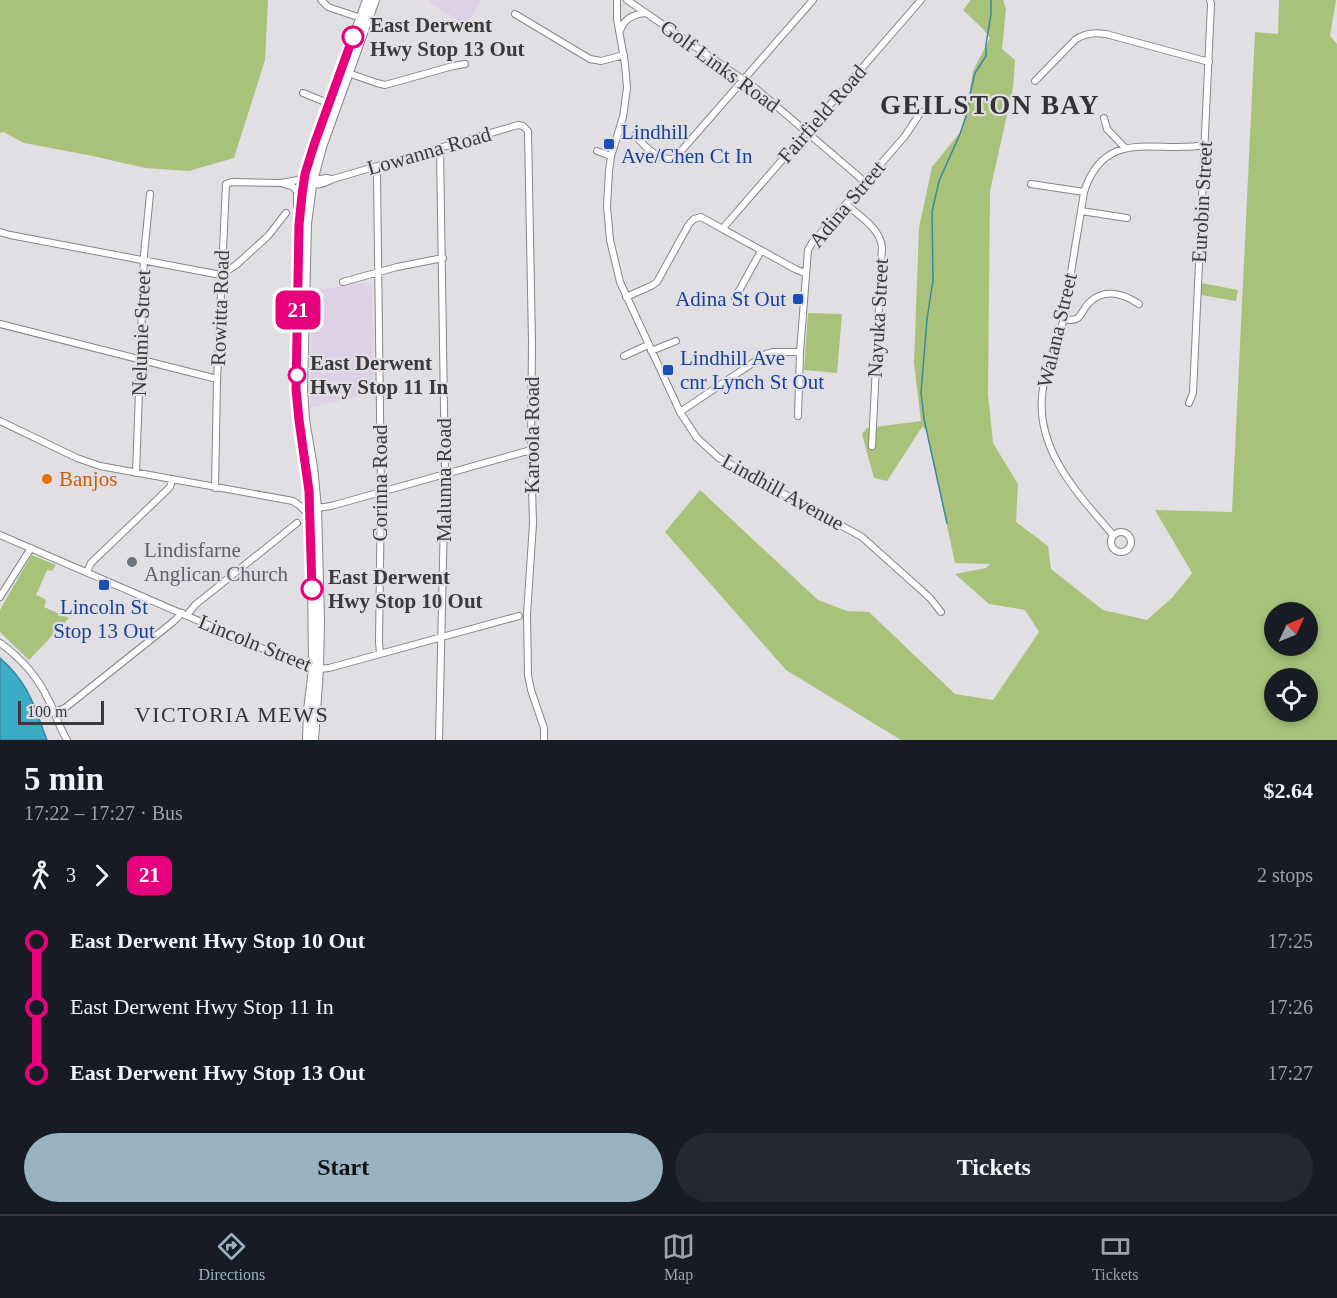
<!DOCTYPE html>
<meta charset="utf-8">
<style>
body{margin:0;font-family:"Times New Roman",serif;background:#242831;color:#f1f3f6;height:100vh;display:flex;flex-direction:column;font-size:22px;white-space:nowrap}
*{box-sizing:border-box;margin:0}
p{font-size:20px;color:#9ea1a6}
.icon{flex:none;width:33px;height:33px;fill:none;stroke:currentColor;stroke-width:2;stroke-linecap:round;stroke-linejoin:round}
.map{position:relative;height:740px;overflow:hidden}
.sheet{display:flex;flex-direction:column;background:#171b24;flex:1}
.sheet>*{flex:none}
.badge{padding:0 12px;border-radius:9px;font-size:21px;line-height:39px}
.needle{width:39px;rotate:46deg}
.buttons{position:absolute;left:1264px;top:602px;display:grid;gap:12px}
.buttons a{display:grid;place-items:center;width:54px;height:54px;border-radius:50%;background:#171b24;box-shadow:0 3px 9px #0003;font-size:30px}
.scale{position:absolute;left:18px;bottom:15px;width:86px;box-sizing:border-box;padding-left:6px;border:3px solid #3a393b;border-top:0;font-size:16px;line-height:21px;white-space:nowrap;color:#3a393b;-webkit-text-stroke:4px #e1dfe3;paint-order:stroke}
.map>.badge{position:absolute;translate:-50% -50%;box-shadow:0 0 0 3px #fff}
.legs{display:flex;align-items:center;gap:9px;height:66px;padding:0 24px;font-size:20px}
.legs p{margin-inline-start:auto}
.summary{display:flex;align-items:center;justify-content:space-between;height:102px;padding:0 24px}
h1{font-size:33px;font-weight:800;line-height:45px}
.action{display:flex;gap:12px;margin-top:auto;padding:12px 24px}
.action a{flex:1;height:69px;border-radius:36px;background:#98b2c0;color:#111;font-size:24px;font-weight:800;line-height:69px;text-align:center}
.action a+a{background:#242831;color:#f1f3f6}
ul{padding:0 24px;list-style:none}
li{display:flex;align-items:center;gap:21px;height:66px;font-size:22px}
li i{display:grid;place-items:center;width:9px;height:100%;margin:0 8px;background:currentColor}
li i::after{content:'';width:15px;height:15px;margin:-8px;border:4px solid;border-radius:50%;background:#171b24}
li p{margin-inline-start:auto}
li:first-child i{background:linear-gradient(#0000 50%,currentColor 0)}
li:last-child i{background:linear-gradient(currentColor 50%,#0000 0)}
.menu{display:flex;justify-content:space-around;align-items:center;height:84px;border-top:2px solid #363941;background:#171b24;font-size:16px;color:#9ea1a6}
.menu a{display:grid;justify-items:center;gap:3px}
.menu .current{color:#98b2c0}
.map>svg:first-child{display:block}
</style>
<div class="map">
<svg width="1337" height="740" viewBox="0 0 1337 740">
<rect width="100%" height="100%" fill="#e1dfe3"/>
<path fill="#ddd1e6" d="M 430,0 L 482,0 L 466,25 L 429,2 Z
M 365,282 L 372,287 L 374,392 L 310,408 L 312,291 Z"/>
<path fill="#a8c27a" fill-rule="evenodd" d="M 0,0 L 268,0 L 265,60 L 234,158 L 189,171 L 145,168 L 93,156 L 24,143 L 3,132 L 0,133 Z
M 971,0 L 1003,0 L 1006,9 L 1002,49 L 1015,60 L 1013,88 L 990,191 L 988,394 L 993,443 L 1018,484 L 1016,522 L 1048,546 L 1051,569 L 1103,610 L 1147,620 L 1173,597 L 1192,573 L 1155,510 L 1232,512 L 1255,32 L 1278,34 L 1279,0 L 1336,0 L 1330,36 L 1337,44 L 1337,740 L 901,740 L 786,670 L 665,532 L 700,490 L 818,600 L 847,611 L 869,612 L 955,694 L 993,700 L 1039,632 L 1025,610 L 989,604 L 955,574 L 986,568 L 990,564 L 955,563 L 926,429 L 922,427 L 887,481 L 874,478 L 862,434 L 867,428 L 921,421 L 914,363 L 919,228 L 932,167 L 962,130 L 965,120 L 973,71 L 990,38 L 983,29 L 963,10 ZM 1275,612 L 1308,612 L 1308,645 L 1275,645 ZM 1275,678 L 1308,678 L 1308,711 L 1275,711 Z
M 1201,283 L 1238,290 L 1236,301 L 1201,295 Z
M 808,313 L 842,314 L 837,373 L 804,370 Z
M 31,556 L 34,556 L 56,565 L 52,571 L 47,570 L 36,595 L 45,599 L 46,601 L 44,607 L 69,618 L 29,660 L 0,632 L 0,610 Z"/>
<path fill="#3bacc6" stroke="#3b8a9c" stroke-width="1.5" d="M 0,658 C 29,683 34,706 47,740 L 0,740 Z"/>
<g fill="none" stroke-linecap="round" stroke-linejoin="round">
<path stroke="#3b8a9c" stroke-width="1.5" d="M 970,94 L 975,73 L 986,56 L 986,44 L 991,14 L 991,0
M 947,523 L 924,419 L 921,393 L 927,319 L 933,280 L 932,212 L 939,181 L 960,134 L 969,107 L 969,97"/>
<defs>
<path id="minor" d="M 321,0 L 328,7 L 364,19
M 617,0 L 617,19 L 625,64 L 627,88 L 623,117 L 611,156 L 609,171 L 607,206 L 610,240 L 620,282 L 680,412 L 697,438 L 719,458 L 862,537 L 930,598 L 941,612
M 627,0 L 754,87 L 865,182
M 515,14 L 590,59 L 601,61 L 624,55
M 620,31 C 624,18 634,14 646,13
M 345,72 L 377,83 L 385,85 L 453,66 L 465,64
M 1035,81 L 1075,40 C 1084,33 1094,32 1106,34 L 1209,62
M 303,93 L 333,105
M 1104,118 L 1107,129 L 1125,148
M 635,135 C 644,146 660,163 675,158 L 813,0
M 597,151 L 611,156
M 375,167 L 377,175 L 381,491 L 379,642 L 380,654
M 310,181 L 326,178 L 332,179
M 284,184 L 292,186 L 297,191 L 297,205 L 299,213
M 309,184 C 317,186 326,183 333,179 L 518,125 L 523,126 L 528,131 L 532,342 L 531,450 L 533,524 L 527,614 L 528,675 L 531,690 L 544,728 L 544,740
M 1031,184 L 1084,192
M 846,204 C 859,216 880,228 882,247 L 872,446
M 1081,211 L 1127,218
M 723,228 L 921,0
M 0,232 L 10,235 L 221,275 L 236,265 L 268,236 L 286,213
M 343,282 L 397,267 L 443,258
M 626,297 L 651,286 L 657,282 L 689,224 L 694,219 L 701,217 L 795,269 L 805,273
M 735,298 L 761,251
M 1063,319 C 1068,320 1073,321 1078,318 C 1082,314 1085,306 1090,302 C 1105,288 1124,294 1139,304
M 0,324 L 217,379
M 651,351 L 676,341
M 624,356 L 648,345
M 1189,403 L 1193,393 L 1211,4 L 1210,0
M 680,412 L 766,354 L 774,352 L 800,352
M 798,416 L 800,352 L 808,250 L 812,243 L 905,136 L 921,112
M 0,421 L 77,458 L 100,466 L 293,501 L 300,506 L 311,517
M 136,473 L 144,255 L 150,194
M 215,488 L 217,381 L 226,184 L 232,182 L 281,183 L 298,180 L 305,174
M 317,508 L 331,506 L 531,450
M1111 542a10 10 0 1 1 20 0a10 10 0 1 1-20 0Z
M 0,535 L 303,666 L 319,669 L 329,668 L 519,616
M 1113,535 C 1078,494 1033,448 1043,388 C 1047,364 1058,342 1064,318 C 1067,304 1069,288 1071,273 C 1075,246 1080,219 1084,192 C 1105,126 1157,154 1205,145
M 87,572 L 91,563 L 165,492 L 170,487 L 172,480
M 0,597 L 31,548
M 187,615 L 195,605 L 297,523
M 0,643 C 21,658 38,677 49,701 C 56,714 59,727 67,740
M 54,712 L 65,708 L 173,622 L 182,613
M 439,740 L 445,473 L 440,148"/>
<path id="major" d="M 307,740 L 308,710 L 313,669 L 312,566 L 309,491 L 299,420 L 296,389 L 301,210 L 305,174 L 314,145 L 367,0
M 314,740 L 319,669 L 320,620 L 317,508 L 313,467 L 305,420 L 303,389 L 307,224 L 312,185 L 322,147 L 375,0"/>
</defs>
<use href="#minor" stroke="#868588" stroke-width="8"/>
<use href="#major" stroke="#868588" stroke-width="10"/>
<use href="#minor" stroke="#fff" stroke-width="6"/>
<use href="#major" stroke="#fff" stroke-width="8"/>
</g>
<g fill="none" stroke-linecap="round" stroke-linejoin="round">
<defs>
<path id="line-1" d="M 312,589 L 309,491 L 299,420 L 296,389 L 299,225 L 302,195 L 305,174 L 314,145 L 353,37"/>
</defs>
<use href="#line-1" stroke="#fff" stroke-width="14"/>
<use href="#line-1" stroke="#e6007e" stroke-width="9"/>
</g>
<g fill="#fff" stroke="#e6007e" stroke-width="3">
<circle cx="353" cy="37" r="10"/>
<circle cx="297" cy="375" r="8"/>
<circle cx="312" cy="589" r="10"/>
</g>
<g fill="#1a4fb4" stroke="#e1dfe3" stroke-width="2">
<rect x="603" y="138" width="12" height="12" rx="3"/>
<rect x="792" y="293" width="12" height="12" rx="3"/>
<rect x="662" y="364" width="12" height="12" rx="3"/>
<rect x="98" y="579" width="12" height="12" rx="3"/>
</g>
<circle fill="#e8710a" stroke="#e1dfe3" stroke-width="2" cx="47" cy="479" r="6"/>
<circle fill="#6b7280" stroke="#e1dfe3" stroke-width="2" cx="132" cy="562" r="6"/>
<g text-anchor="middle" stroke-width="4.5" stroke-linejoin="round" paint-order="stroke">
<g font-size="21" font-weight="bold" fill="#3a393b" stroke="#e1dfe3" text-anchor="start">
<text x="370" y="32">East Derwent<tspan x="370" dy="24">Hwy Stop 13 Out</tspan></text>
<text x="310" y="370">East Derwent<tspan x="310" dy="24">Hwy Stop 11 In</tspan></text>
<text x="328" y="584">East Derwent<tspan x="328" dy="24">Hwy Stop 10 Out</tspan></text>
</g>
<g font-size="21" fill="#3a393b" stroke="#e1dfe3">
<text transform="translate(720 66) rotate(36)" y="7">Golf Links Road</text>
<text transform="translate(822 114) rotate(-49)" y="7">Fairfield Road</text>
<text transform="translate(429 151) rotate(-16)" y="7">Lowanna Road</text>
<text transform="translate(1202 202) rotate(-87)" y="7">Eurobin Street</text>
<text transform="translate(847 204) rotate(-50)" y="7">Adina Street</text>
<text transform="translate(220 308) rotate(-88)" y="7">Rowitta Road</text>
<text transform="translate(878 318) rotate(-87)" y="7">Nayuka Street</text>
<text transform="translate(1057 330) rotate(-77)" y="7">Walana Street</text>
<text transform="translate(141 333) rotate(-88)" y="7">Nelumie Street</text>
<text transform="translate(532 435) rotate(-90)" y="7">Karoola Road</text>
<text transform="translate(444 480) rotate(-90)" y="7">Malunna Road</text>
<text transform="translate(380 483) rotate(-90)" y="7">Corinna Road</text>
<text transform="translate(783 492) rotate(29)" y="7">Lindhill Avenue</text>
<text transform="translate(255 643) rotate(22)" y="7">Lincoln Street</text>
</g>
<g font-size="21" fill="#164399" stroke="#e1dfe3" text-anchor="start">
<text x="621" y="139">Lindhill<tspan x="621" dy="24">Ave/Chen Ct In</tspan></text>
<text x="786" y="306" text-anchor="end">Adina St Out</text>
<text x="680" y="365">Lindhill Ave<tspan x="680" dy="24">cnr Lynch St Out</tspan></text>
<text x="104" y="614" text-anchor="middle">Lincoln St<tspan x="104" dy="24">Stop 13 Out</tspan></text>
</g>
<g font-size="21" fill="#c56008" stroke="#e1dfe3" text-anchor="start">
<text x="59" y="486">Banjos</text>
</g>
<g font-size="21" fill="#5b616d" stroke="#e1dfe3" text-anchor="start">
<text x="144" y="557">Lindisfarne<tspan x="144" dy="24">Anglican Church</tspan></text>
</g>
<g font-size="22" letter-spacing="1.5" fill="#333235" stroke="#e1dfe3">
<text x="232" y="722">VICTORIA MEWS</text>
</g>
<g font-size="27" font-weight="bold" letter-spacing="1.5" fill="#333235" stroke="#e1dfe3">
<text x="990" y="114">GEILSTON BAY</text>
</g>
</g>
</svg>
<div class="buttons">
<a><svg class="needle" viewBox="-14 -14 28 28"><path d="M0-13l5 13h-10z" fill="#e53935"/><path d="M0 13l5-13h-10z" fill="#9ea1a6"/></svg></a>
<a><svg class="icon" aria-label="locate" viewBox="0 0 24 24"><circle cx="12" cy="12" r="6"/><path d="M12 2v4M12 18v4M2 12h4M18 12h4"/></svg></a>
</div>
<div class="scale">100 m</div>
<b class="badge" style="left:298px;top:310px;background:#e6007e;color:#fff">21</b>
</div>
<section class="sheet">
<div class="summary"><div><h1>5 min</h1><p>17:22 – 17:27 · Bus</p></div><b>$2.64</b></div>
<div class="legs"><svg class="icon" aria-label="walk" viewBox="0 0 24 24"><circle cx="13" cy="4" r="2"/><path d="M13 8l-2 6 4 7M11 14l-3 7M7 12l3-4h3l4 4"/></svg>3<svg class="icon" aria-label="forward" viewBox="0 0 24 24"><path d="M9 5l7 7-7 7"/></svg><b class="badge" style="background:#e6007e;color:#fff">21</b><p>2 stops</p></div>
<ul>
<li><i style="color:#e6007e"></i><b>East Derwent Hwy Stop 10 Out</b><p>17:25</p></li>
<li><i style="color:#e6007e"></i><span>East Derwent Hwy Stop 11 In</span><p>17:26</p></li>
<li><i style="color:#e6007e"></i><b>East Derwent Hwy Stop 13 Out</b><p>17:27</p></li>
</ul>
<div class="action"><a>Start</a><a>Tickets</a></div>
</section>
<nav class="menu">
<a class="current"><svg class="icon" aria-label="directions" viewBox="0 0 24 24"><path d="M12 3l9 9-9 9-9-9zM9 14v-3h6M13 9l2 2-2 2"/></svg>Directions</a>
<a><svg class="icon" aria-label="map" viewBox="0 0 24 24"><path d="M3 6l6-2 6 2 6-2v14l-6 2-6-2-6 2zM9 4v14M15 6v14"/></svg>Map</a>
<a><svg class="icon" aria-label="tickets" viewBox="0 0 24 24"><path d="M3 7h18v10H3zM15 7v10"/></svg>Tickets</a>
</nav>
